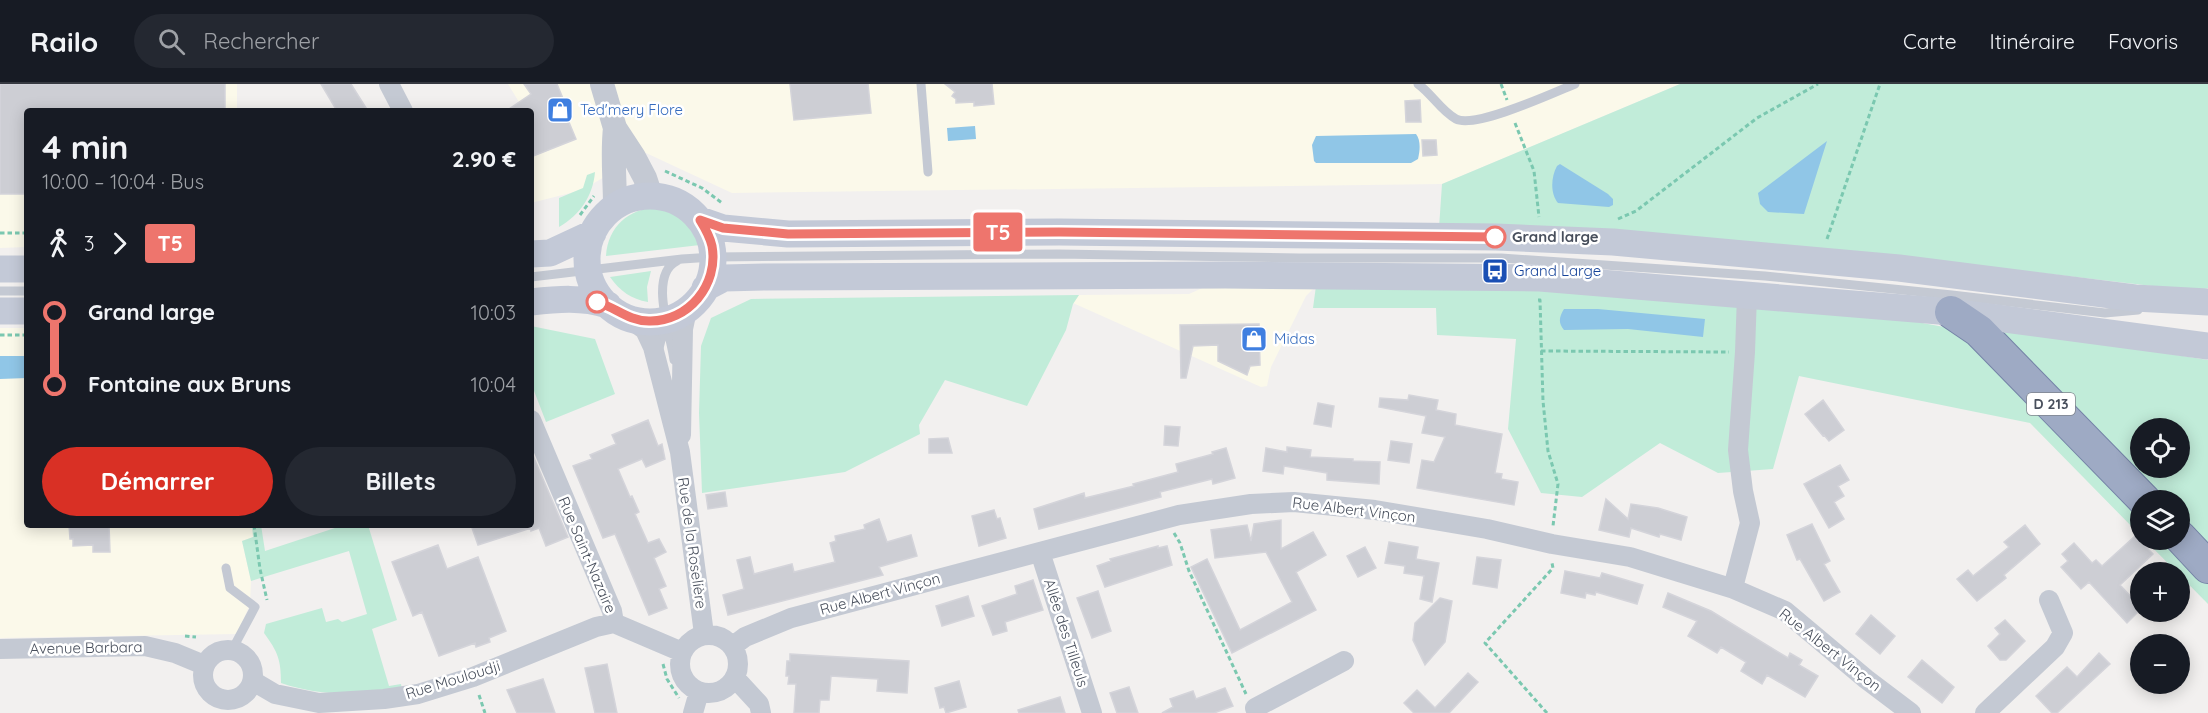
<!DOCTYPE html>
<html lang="fr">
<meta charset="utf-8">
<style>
body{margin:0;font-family:Quicksand,sans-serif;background:#242831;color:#f1f3f6;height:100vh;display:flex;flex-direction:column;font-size:22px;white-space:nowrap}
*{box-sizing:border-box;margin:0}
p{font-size:20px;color:#9ea1a6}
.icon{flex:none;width:33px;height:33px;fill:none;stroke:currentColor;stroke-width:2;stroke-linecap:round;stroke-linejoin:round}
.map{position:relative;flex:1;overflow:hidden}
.side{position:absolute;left:24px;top:24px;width:510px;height:420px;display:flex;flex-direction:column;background:#171b24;border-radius:6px;box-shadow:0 3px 15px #0003}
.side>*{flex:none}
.badge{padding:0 12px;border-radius:4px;font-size:21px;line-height:39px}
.buttons{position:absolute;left:2130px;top:334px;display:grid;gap:12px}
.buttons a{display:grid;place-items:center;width:60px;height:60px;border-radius:50%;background:#171b24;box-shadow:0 3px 15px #0003;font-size:30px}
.map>.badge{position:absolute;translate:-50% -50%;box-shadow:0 0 0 3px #fff}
.legs{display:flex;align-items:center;gap:9px;height:66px;padding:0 18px;font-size:20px}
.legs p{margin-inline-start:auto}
.headline{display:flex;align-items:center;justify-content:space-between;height:102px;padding:0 18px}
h1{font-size:33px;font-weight:800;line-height:45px}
.button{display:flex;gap:12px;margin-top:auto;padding:12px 18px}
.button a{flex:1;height:69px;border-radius:36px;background:#d93025;color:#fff;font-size:24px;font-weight:800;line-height:69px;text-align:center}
.button a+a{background:#242831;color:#f1f3f6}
ul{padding:0 18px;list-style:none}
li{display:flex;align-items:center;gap:21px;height:72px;font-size:22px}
li i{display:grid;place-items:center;width:9px;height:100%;margin:0 8px;background:currentColor}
li i::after{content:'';width:15px;height:15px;margin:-8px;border:4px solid;border-radius:50%;background:#171b24}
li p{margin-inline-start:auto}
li:first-child i{background:linear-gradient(#0000 50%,currentColor 0)}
li:last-child i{background:linear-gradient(currentColor 50%,#0000 0)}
header{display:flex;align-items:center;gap:36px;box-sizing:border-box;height:84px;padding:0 30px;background:#171b24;border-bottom:2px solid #363941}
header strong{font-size:28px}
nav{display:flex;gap:33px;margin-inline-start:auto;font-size:21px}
.search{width:420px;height:54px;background:#242831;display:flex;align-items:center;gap:15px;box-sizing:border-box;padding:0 21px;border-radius:33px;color:#9ea1a6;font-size:22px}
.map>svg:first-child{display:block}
</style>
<header>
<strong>Railo</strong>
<div class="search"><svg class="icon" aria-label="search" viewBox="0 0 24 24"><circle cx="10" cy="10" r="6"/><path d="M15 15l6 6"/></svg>Rechercher</div>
<nav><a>Carte</a><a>Itinéraire</a><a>Favoris</a></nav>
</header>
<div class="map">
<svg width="2208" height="629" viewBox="0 0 2208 629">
<rect width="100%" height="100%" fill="#f2f0ef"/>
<path fill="#fbf9ea" d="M 0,0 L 237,0 L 237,27 L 27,27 L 27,163 L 0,164 Z
M 508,0 L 1680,0 L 1442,100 L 732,109 L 646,69 L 582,106 L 531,119 L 531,27 L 522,23 Z
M 1209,201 L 1316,202 L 1306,212 L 1271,283 L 1267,302 L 1261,303 L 1073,219 L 1079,211 L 1189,210 Z
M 0,244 L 27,244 L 27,441 L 252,441 L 254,453 L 242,457 L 251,497 L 250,520 L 237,550 L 0,554 Z"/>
<path fill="#c1ecd9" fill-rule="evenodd" d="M 1680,0 L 2208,0 L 2208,204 L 2195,207 L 2033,188 L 1439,144 L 1442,100 Z
M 595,88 C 593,112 580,131 559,143 L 559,114 L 583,104 L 587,91 Z
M 657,123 C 679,129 693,140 700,161 L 606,172 C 608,142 629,125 657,123 Z
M 651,187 L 647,203 L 648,218 C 631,215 620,207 610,193 Z
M 1316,202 L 1571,204 L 1890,233 L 1955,245 L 2002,243 L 2208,276 L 2208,520 L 2145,456 L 2180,456 L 2180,417 L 2140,417 L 2140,451 L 2030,339 L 1799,292 L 1773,385 L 1718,389 L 1660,359 L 1582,413 L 1541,409 L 1508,345 L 1516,255 L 1437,251 L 1436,224 L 1313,224 ZM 2140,345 L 2180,345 L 2180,384 L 2140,384 Z
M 1079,211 L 1073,220 L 1066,246 L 1027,322 L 945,296 L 919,341 L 920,350 L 845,388 L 702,409 L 699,329 L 701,262 L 711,234 L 751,215 Z
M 531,242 L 595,255 L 615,310 L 546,338 L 531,299 Z
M 252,441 L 261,441 L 265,467 L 344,441 L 368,441 L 397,536 L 372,545 L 389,602 L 401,600 L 402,605 C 355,609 326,614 281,599 C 281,576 278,568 264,549 L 266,540 L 322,524 L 326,538 L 338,535 L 342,538 L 367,530 L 349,467 L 251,497 L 242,457 L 253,453 Z"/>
<path fill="#90c6e7" d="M 975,42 L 976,55 L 948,57 L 947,44 Z
M 1416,50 C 1421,56 1420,67 1418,75 L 1411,79 L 1316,79 L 1314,77 L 1312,61 L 1316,52 Z
M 1827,57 L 1804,130 L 1768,128 L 1760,120 L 1758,109 Z
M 1560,80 L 1608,110 L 1613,115 L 1613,121 L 1609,123 L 1558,119 C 1550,109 1551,93 1557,82 Z
M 1564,225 L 1598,225 L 1705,235 L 1703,253 L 1628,245 L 1564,246 C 1558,239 1559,233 1564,225 Z
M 0,272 L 27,272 L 27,294 L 0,295 Z"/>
<path fill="#cdced4" stroke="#d4d4da" stroke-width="1.5" d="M 0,0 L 225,0 L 225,27 L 27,27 L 27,110 L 0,110 Z
M 321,0 L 351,0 L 368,27 L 337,27 Z
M 524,0 L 557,0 L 569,29 L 566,31 L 576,55 L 531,73 L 531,27 L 506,27 L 531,10 Z
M 790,0 L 868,0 L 871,29 L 794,36 Z
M 945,0 L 992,0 L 994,20 L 974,22 L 974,18 L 956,19 L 956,15 L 952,12 L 955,8 Z
M 1420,16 L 1421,38 L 1406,38 L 1405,17 Z
M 1422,56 L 1436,56 L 1437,71 L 1423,72 Z
M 1259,240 L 1260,281 L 1250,282 L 1247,291 L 1218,277 L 1218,261 L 1193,262 L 1186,294 L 1181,294 L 1180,241 Z
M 1409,311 L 1438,316 L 1436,326 L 1456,330 L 1455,341 L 1502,350 L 1495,389 L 1502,390 L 1501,395 L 1518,398 L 1514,421 L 1417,404 L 1422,376 L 1434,378 L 1445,353 L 1422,349 L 1426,332 L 1379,323 L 1380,314 L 1408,316 Z
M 1823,316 L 1844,346 L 1829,357 L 1824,351 L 1823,352 L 1805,330 Z
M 1318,319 L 1334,322 L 1331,343 L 1314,340 Z
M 648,336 L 658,362 L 662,360 L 665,375 L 646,383 L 642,375 L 618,385 L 630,413 L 632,412 L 639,428 L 635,430 L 648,459 L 659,455 L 666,468 L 654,474 L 666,502 L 659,505 L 667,524 L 649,531 L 615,450 L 603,454 L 573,382 L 592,375 L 590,371 L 616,360 L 612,351 Z
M 1165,342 L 1180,343 L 1178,362 L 1164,361 Z
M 948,354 L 952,369 L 929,369 L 929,355 Z
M 1391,357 L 1412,360 L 1409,379 L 1388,376 Z
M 1287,363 L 1311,366 L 1310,373 L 1353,375 L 1353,377 L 1380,378 L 1379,400 L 1327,396 L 1327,389 L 1284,382 L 1283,390 L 1263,387 L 1266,364 L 1287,368 Z
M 1226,364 L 1235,394 L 1213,400 L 1212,395 L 1160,408 L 1161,413 L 1039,445 L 1034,425 L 1084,409 L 1085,414 L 1134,402 L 1133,400 L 1178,388 L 1176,380 L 1213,370 L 1212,368 Z
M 531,367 L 568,453 L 546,462 L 539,444 L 531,447 Z
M 1840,381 L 1849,396 L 1838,402 L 1844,412 L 1834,418 L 1844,435 L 1829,444 L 1804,400 Z
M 725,408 L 727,422 L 708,425 L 706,411 Z
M 1606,415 L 1628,435 L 1631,420 L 1658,424 L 1687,433 L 1681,456 L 1660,450 L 1659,453 L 1631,444 L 1629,453 L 1599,446 Z
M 994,426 L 997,435 L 1000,434 L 1006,454 L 979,462 L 972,432 Z
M 879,435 L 887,458 L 911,451 L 917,472 L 879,483 L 883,491 L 728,531 L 723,511 L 744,505 L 737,476 L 750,473 L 754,490 L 792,480 L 794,488 L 835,478 L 830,459 L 836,457 L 835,452 L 865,445 L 864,441 Z
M 1281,436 L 1281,465 L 1313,448 L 1326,471 L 1296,488 L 1316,526 L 1232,569 L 1191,483 L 1207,475 L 1240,546 L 1292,518 L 1266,468 L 1215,474 L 1211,446 L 1247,441 L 1251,457 L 1254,440 Z
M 1812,440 L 1830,477 L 1824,480 L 1840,508 L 1824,517 L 1800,475 L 1797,476 L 1787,451 Z
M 69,441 L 109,441 L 110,468 L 93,468 L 93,461 L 73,462 L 73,455 L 70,455 Z
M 471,441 L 530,441 L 531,444 L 478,461 Z
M 2025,441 L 2040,460 L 2004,491 L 2006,494 L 1977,517 L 1957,495 L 1968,486 L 1973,492 L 2009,463 L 2004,458 Z
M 2135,452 L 2153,470 L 2120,501 L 2140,522 L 2140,526 L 2127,539 L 2089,498 L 2081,505 L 2061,483 L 2068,477 L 2062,470 L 2074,459 L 2092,479 L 2096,476 L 2102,482 Z
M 1389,458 L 1418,463 L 1416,475 L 1439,479 L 1432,518 L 1420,515 L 1424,492 L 1404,489 L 1405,482 L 1385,479 Z
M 438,461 L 447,485 L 478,473 L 506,547 L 489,554 L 490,558 L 476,563 L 475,559 L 439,572 L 422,528 L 413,532 L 392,478 Z
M 1158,462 L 1158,464 L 1167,462 L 1172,481 L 1105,503 L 1097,482 L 1111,477 L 1110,475 Z
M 1365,463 L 1376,484 L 1358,493 L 1347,472 Z
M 1477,473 L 1501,476 L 1497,504 L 1473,500 Z
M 1565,487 L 1600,494 L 1602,489 L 1643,501 L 1637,520 L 1596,508 L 1595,511 L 1586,509 L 1585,514 L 1561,509 Z
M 1033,496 L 1043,526 L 1005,538 L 1007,547 L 993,551 L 982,522 L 1017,510 L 1015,502 Z
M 1098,507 L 1111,547 L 1092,554 L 1077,514 Z
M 1668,509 L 1711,527 L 1788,574 L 1790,569 L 1802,576 L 1799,581 L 1818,592 L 1805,613 L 1767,591 L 1762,600 L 1741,587 L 1746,578 L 1721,563 L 1717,569 L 1688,552 L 1697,537 L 1663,523 Z
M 968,512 L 974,532 L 942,542 L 936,522 Z
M 1440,514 L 1452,517 L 1445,558 L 1425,581 L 1413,556 L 1415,539 Z
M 1871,531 L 1895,552 L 1880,570 L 1856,550 Z
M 2005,536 L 2025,557 L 2006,576 L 2000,576 L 1988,562 L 2000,550 L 1995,544 Z
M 2099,569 L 2110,580 L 2057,629 L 2052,629 L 2036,612 L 2067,583 L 2077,593 Z
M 790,570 L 909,577 L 907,609 L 877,607 L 878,595 L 831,592 L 829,616 L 820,616 L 819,629 L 794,629 L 796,600 L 788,600 L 789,592 L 786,592 L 787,577 L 790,577 Z
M 1922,576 L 1954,603 L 1942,619 L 1908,593 Z
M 607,580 L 617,629 L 595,629 L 585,584 Z
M 1468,589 L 1478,598 L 1449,629 L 1414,629 L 1404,619 L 1417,606 L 1435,624 Z
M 543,595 L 555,629 L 517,629 L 507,606 Z
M 959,597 L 966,623 L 946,629 L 944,623 L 940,624 L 935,604 Z
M 1129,603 L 1138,629 L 1117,629 L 1110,609 Z
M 1225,604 L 1233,622 L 1214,629 L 1162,629 L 1173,623 L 1170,615 L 1193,607 L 1196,615 Z
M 1060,613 L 1065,629 L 1019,629 L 1018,626 Z"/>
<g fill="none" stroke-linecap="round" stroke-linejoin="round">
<defs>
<path id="trunk" d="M 1951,228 L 1979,247 L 2145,417
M 2180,453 L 2208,483"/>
</defs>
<use href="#trunk" stroke="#7584a7" stroke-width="34"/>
<path stroke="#7bc8b0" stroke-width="3" stroke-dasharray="4.5 3" stroke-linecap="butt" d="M 1501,0 L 1507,16
M 1515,39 L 1534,87 L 1539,133
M 665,87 L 702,104 L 722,119
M 580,131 L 594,112
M 1618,135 L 1636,127 L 1757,34 L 1818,0
M 0,149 L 27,149
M 1827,155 L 1880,0
M 1538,216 L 1540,216 L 1543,317 L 1548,367 L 1558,400 L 1553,442
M 0,251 L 27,251
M 1541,267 L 1729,268
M 254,441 L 260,485 L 267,516
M 1174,449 L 1180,459 L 1189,487 L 1246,610
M 185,552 L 196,553
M 663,580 L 667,595 L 679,614
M 479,611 L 485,629
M 1547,629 L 1485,559 L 1553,484 L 1552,479"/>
<path stroke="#c4c9d3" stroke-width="9" d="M 921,0 L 928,88
M 1418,0 C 1432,10 1441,27 1456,35 C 1475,45 1553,9 1575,0
M 531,193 L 682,175 L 713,173 L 1059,170 L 1299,174 L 1501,174 L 1765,192 L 1952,211 L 2105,229 L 2138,226
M 0,207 L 27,207
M 658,268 L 666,237
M 674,276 C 671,251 648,191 677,177
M 226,484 L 230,504 L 255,523 L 232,566"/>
<path stroke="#c4c9d3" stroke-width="20" d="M 389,0 L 403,27
M 626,232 L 645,246 L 653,263 L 680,368 L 704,550
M 531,336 L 612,527 L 614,539
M 681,351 L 683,245 L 687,226
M 1040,468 L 1092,629
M 1734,505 L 1735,496 L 1750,439 L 1743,407 L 1738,366 L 1745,268 L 1747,211
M 614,539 L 682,568
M680 580a29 29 0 1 1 58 0a29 29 0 1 1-58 0Z
M 733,562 L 745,553 L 791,534 L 1179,431 L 1251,420 L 1294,418 L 1375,426 L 1487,445 L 1552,460 L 1630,473 L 1734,505 L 1785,527 L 1866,595 L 1911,629
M 0,565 L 145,562 L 175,569 L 204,581
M203 591a25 25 0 1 1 50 0a25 25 0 1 1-50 0Z
M 735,594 L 759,620 L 761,629
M 253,597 L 275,610 L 319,619 L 384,615 L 418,610 L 473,593 L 596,543 L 614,539
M 693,629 L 699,608
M 1257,629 L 1255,624 L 1344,577
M 1985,629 L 2055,563 L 2063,549 L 2049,516"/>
<path stroke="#c4c9d3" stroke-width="24" d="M 602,0 L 615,44 L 634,73 L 645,94 L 651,112
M 615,122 C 615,96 612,70 615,44"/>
<path stroke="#c3c9d7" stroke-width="27" d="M587 175a63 63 0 1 1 126 0a63 63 0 1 1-126 0Z
M 700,136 L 723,144 L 788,150 L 1059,148 L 1496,153 L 1613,158 L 1899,184 L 2135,214 L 2208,218
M 531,170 L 550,169 L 593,149
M 0,185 L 27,185
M 705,204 L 724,194 L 764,193 L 1225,191 L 1540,194 L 1951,228 L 2208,262
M 531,218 C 558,215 582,213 608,221
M 0,227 L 27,227"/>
<use href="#trunk" stroke="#9eaac4" stroke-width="32"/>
</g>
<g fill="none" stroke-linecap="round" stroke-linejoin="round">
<defs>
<path id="line-1" d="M 597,218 C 615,223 628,237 649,237 C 688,238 719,201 712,162 C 710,153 705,144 700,136 L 723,144 L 788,150 L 1059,148 L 1495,153"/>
</defs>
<use href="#line-1" stroke="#fff" stroke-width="14"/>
<use href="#line-1" stroke="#ee756d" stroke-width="9"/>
</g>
<defs>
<symbol id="shop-square" viewBox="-11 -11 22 22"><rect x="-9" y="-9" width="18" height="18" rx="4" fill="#3f7fe0" stroke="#fff"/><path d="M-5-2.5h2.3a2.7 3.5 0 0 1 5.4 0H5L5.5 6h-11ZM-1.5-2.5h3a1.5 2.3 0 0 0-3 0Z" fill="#fff"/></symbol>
<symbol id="bus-square" viewBox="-11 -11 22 22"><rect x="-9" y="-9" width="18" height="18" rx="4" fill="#1a4fb4" stroke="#fff"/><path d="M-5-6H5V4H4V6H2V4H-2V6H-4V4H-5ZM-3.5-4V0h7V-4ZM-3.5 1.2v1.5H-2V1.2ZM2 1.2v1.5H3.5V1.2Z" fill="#fff"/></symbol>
</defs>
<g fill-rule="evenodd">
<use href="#shop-square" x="545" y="11" width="30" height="30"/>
<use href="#bus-square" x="1480" y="172" width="30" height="30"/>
<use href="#shop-square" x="1239" y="240" width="30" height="30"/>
</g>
<g fill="#fff" stroke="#ee756d" stroke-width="3">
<circle cx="1495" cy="153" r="10"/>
<circle cx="597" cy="218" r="10"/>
</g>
<g text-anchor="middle" stroke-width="5" stroke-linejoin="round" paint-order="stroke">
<rect fill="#fff" stroke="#7f848d" stroke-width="1.5" x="2027" y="309" width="48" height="22" rx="4.5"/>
<g font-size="14" font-weight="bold" fill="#484f5c">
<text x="2051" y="325">D 213</text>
</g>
<g font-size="15" fill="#366cbe" stroke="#fff" text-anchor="start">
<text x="580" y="31">Ted'mery Flore</text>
<text x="1274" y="260">Midas</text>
</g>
<g font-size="15" font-weight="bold" fill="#484f5c" stroke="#fff" text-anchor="start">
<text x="1512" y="158">Grand large</text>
</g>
<g font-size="15" fill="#164399" stroke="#fff" text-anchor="start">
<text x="1514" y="192">Grand Large</text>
</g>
<g font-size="15" fill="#484f5c" stroke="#fff">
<text transform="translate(1354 426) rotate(7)" y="5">Rue Albert Vinçon</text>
<text transform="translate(692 459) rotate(82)" y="5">Rue de la Roselière</text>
<text transform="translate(587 471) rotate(67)" y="5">Rue Saint-Nazaire</text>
<text transform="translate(880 510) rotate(-15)" y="5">Rue Albert Vinçon</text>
<text transform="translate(1066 549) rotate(72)" y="5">Allée des Tilleuls</text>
<text transform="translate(86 564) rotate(-1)" y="5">Avenue Barbara</text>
<text transform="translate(1830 566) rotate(38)" y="5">Rue Albert Vinçon</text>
<text transform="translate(453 596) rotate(-17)" y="5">Rue Mouloudji</text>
</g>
</g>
</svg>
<div class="buttons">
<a><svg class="icon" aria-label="locate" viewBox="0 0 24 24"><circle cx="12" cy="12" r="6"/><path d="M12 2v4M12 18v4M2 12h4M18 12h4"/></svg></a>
<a><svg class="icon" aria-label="layers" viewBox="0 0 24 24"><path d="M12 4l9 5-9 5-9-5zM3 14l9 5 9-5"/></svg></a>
<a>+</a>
<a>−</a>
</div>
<b class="badge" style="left:998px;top:148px;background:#ee756d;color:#fff">T5</b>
<section class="side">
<div class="headline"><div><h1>4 min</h1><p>10:00 – 10:04 · Bus</p></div><b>2.90 €</b></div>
<div class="legs"><svg class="icon" aria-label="walk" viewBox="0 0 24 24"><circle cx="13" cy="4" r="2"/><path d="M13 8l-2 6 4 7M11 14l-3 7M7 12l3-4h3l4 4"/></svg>3<svg class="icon" aria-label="forward" viewBox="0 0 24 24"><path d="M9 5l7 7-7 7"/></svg><b class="badge" style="background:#ee756d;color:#fff">T5</b></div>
<ul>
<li><i style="color:#ee756d"></i><b>Grand large</b><p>10:03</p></li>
<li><i style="color:#ee756d"></i><b>Fontaine aux Bruns</b><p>10:04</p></li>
</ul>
<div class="button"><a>Démarrer</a><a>Billets</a></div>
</section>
</div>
